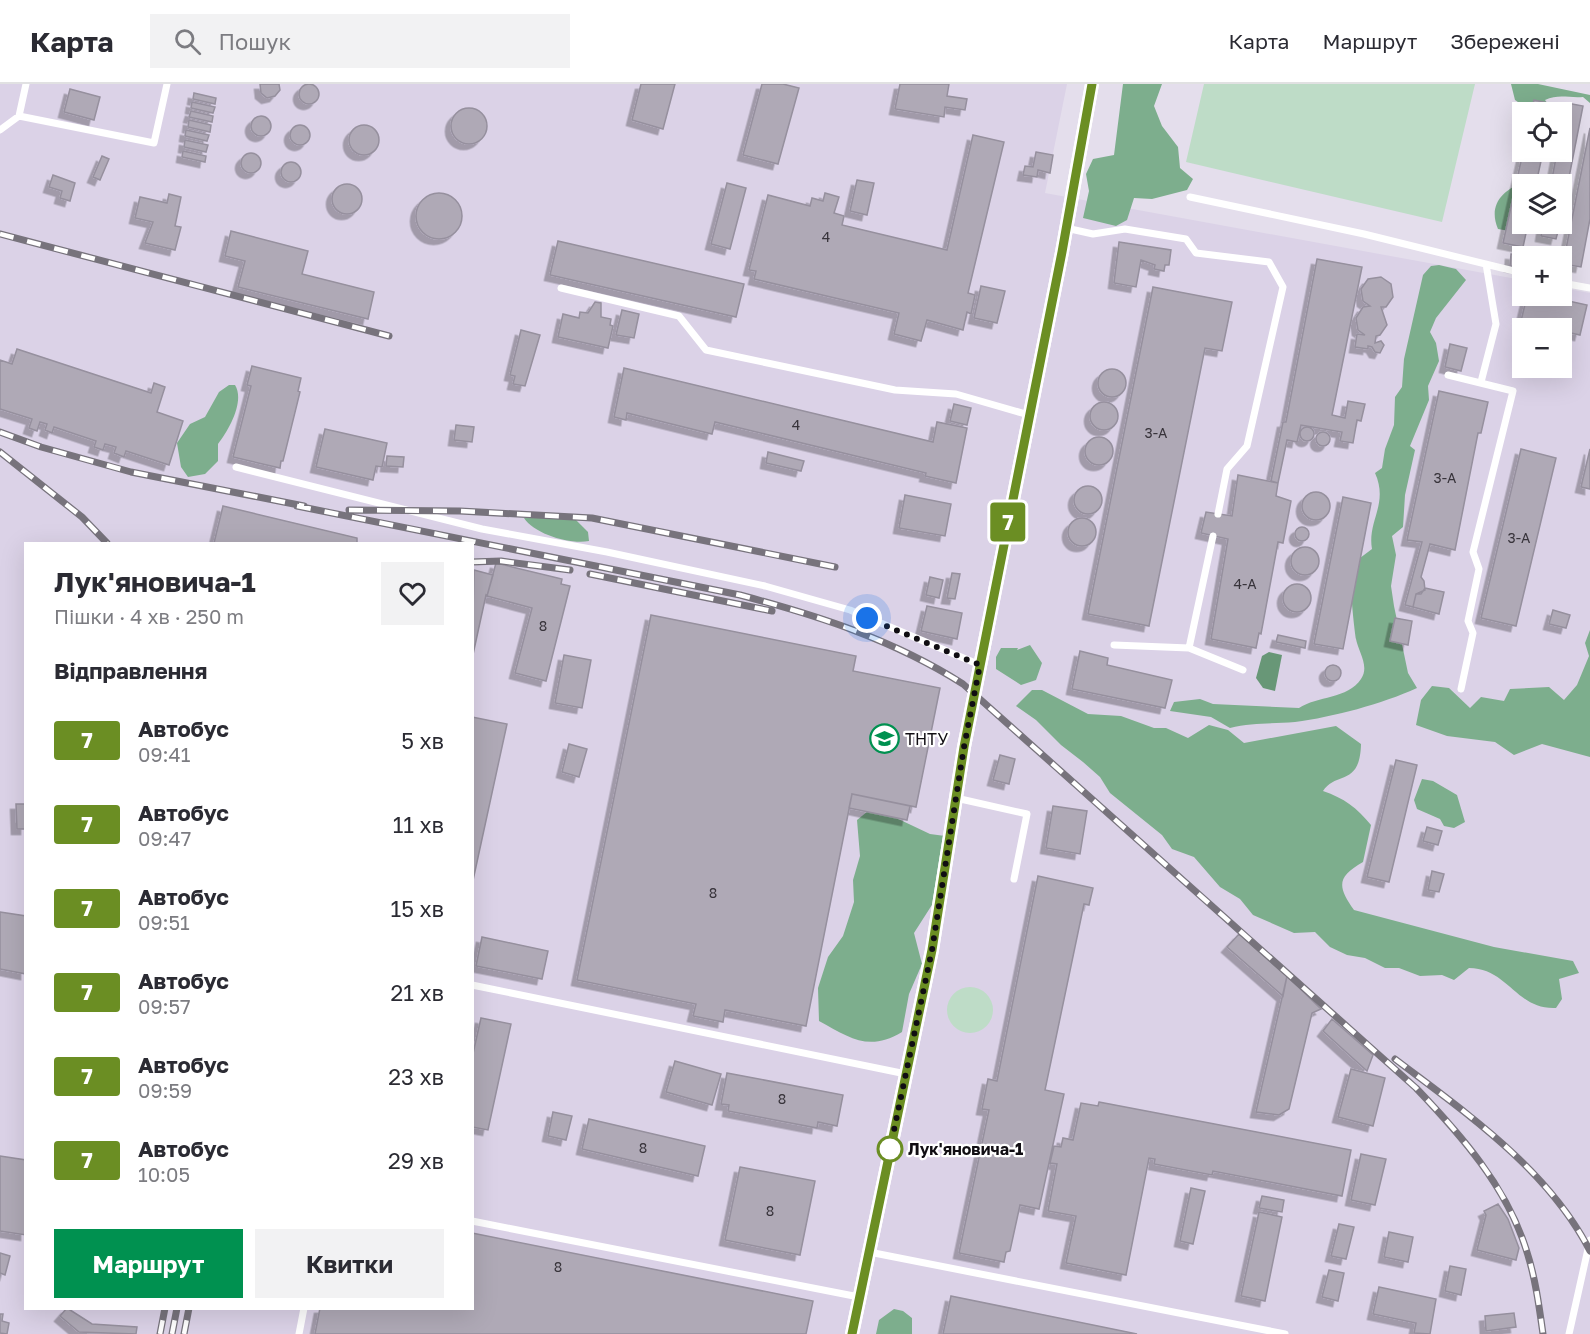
<!DOCTYPE html>
<html lang="uk">
<meta charset="utf-8">
<style>
body{margin:0;font-family:"Golos Text",sans-serif;background:#f2f2f3;color:#2b2b33;height:100vh;display:flex;flex-direction:column;font-size:22px;white-space:nowrap}
*{box-sizing:border-box;margin:0}
p{font-size:20px;color:#7c7c81}
.icon{flex:none;width:33px;height:33px;fill:none;stroke:currentColor;stroke-width:2;stroke-linecap:round;stroke-linejoin:round}
.map{position:relative;flex:1;overflow:hidden}
.sheet{position:absolute;left:24px;top:458px;width:450px;height:768px;display:flex;flex-direction:column;background:#fff;border-radius:0px;box-shadow:0 6px 24px #0002}
.sheet>*{flex:none}
.badge{padding:0 12px;border-radius:4px;font-size:21px;line-height:39px}
.fabs{position:absolute;left:1512px;top:18px;display:grid;gap:12px}
.fabs a{display:grid;place-items:center;width:60px;height:60px;border-radius:0px;background:#fff;box-shadow:0 6px 24px #0002;font-size:30px}
.you{position:absolute;width:30px;height:30px;margin:-15px;border:4px solid #fff;border-radius:50%;background:#1a73e8;box-shadow:0 0 0 9px #1a73e833}
.map>.badge{position:absolute;translate:-50% -50%;box-shadow:0 0 0 3px #fff}
h2{padding:0 30px;font-size:22px;line-height:54px}
.round{display:grid;place-items:center;flex:none;width:63px;height:63px;border-radius:0px;background:#f2f2f3}
.overview{display:flex;align-items:center;justify-content:space-between;height:102px;padding:0 30px}
h1{font-size:28px;font-weight:700;line-height:45px}
.button{display:flex;gap:12px;margin-top:auto;padding:12px 30px}
.button a{flex:1;height:69px;border-radius:0px;background:#009150;color:#fff;font-size:24px;font-weight:700;line-height:69px;text-align:center}
.button a+a{background:#f2f2f3;color:#2b2b33}
ul{padding:0;list-style:none}
li{display:flex;align-items:center;gap:18px;height:84px;padding:0 30px}
li div{flex:1}
li b{display:block;font-size:22px}
li em{font-style:normal}
li .badge{min-width:66px;font-weight:700;text-align:center}
header{display:flex;align-items:center;gap:36px;box-sizing:border-box;height:84px;padding:0 30px;background:#fff;border-bottom:2px solid #e1e1e2}
header strong{font-size:28px}
nav{display:flex;gap:33px;margin-inline-start:auto;font-size:21px}
.search{width:420px;height:54px;background:#f2f2f3;display:flex;align-items:center;gap:15px;box-sizing:border-box;padding:0 21px;border-radius:0px;color:#7c7c81;font-size:22px}
.map>svg:first-child{display:block}
</style>
<header>
<strong>Карта</strong>
<div class="search"><svg class="icon" aria-label="search" viewBox="0 0 24 24"><circle cx="10" cy="10" r="6"/><path d="M15 15l6 6"/></svg>Пошук</div>
<nav><a>Карта</a><a>Маршрут</a><a>Збережені</a></nav>
</header>
<div class="map">
<svg width="1590" height="1250" viewBox="0 0 1590 1250">
<defs>
<filter id="shadow"><feDropShadow dx="-5.5" dy="5.5" stdDeviation="0" flood-color="#0004"/></filter>
</defs>
<rect width="100%" height="100%" fill="#e4deec"/>
<path fill="#dbd2e7" fill-rule="evenodd" d="M 0,0 L 1067,0 L 1045,109 L 1522,196 L 1522,212 L 1562,212 L 1562,204 L 1590,209 L 1590,1250 L 0,1250 ZM 1522,244 L 1562,244 L 1562,284 L 1522,284 ZM 26,459 L 472,459 L 472,1224 L 26,1224 Z"/>
<path fill="#bedcc7" d="M 1204,0 L 1475,0 L 1442,138 L 1186,78 Z
M947 926a23 23 0 1 1 46 0a23 23 0 1 1-46 0Z"/>
<path fill="#7dae8d" d="M 1123,0 L 1162,0 L 1154,22 L 1162,42 L 1178,63 L 1180,84 L 1193,95 L 1187,106 L 1152,115 L 1134,114 L 1127,136 L 1116,142 L 1083,134 L 1089,107 L 1086,90 L 1093,75 L 1114,71 Z
M 1511,0 L 1538,0 L 1590,11 L 1590,19 L 1583,13 C 1568,14 1558,10 1545,16 L 1550,23 L 1550,28 L 1527,28 L 1528,25 L 1515,16 Z
M 1523,98 L 1525,100 L 1522,100 L 1523,140 L 1515,148 L 1498,145 C 1488,121 1502,107 1523,98 Z
M 1439,181 L 1456,185 L 1466,196 L 1436,234 L 1430,248 L 1436,259 L 1439,277 L 1428,302 L 1429,316 L 1410,362 L 1415,366 L 1405,411 L 1403,443 L 1392,452 L 1396,471 L 1391,502 L 1394,522 L 1408,589 L 1417,604 C 1382,620 1333,633 1295,638 C 1273,640 1252,638 1230,644 L 1211,633 L 1170,627 L 1174,618 L 1200,615 L 1213,620 L 1299,624 C 1317,612 1348,615 1361,595 C 1370,582 1358,567 1356,555 C 1355,550 1351,515 1352,513 C 1353,497 1360,495 1356,477 L 1372,465 C 1367,437 1389,420 1375,389 L 1382,384 L 1385,365 L 1394,341 L 1395,313 L 1402,303 L 1404,275 L 1423,191 L 1431,182 Z
M 229,301 L 235,301 C 245,317 229,346 218,360 L 218,377 L 205,390 L 188,393 L 181,383 L 177,359 L 190,340 L 205,333 L 219,308 Z
M 536,430 L 544,433 L 575,435 L 588,448 L 589,457 C 571,461 534,450 524,434 Z
M 1590,546 L 1590,673 L 1542,660 L 1514,671 L 1495,658 L 1447,652 L 1416,641 L 1421,616 L 1432,602 L 1449,604 L 1470,624 L 1481,613 L 1504,617 L 1510,605 L 1549,603 L 1564,616 L 1577,601 L 1589,572 L 1585,559 Z
M 1030,561 L 1042,579 L 1036,596 L 1021,601 L 996,585 L 996,573 L 1001,564 L 1018,564 L 1017,566 Z
M 1032,606 L 1042,606 L 1088,630 L 1121,632 L 1154,644 L 1166,644 L 1188,654 L 1209,641 L 1228,646 L 1244,659 L 1336,642 L 1361,660 C 1360,703 1336,687 1323,707 C 1344,714 1357,724 1371,741 L 1363,778 C 1337,793 1337,802 1354,826 L 1494,863 L 1573,877 L 1579,889 L 1559,895 L 1562,915 L 1556,924 C 1516,926 1508,884 1469,884 L 1454,896 L 1442,891 L 1420,892 L 1399,884 L 1385,884 L 1365,874 L 1347,871 L 1330,863 L 1315,848 L 1294,849 L 1253,831 L 1240,815 L 1220,803 L 1194,773 L 1172,765 L 1162,751 L 1110,709 L 1100,693 L 1083,678 L 1061,661 L 1036,636 L 1016,622 Z
M 1422,695 L 1433,697 L 1457,711 L 1465,738 L 1454,744 L 1444,742 L 1440,735 L 1417,725 L 1414,716 Z
M 873,723 L 930,750 L 945,752 L 937,813 L 914,849 L 922,880 L 909,910 L 902,948 C 869,968 850,954 819,937 L 818,904 L 828,873 L 843,852 L 854,818 L 853,796 L 860,772 L 857,736 Z
M 894,1225 L 903,1227 L 912,1234 L 912,1250 L 876,1250 L 879,1236 Z"/>
<path fill="#689777" d="M 1269,568 L 1282,571 L 1275,607 L 1263,604 L 1256,594 L 1262,572 Z"/>
<path fill="#afa9b6" stroke="#96909e" stroke-width="1.5" filter="url(#shadow)" d="M299 10a10 10 0 1 1 20 0a10 10 0 1 1-20 0Z
M 260,0 L 279,0 L 280,6 L 275,12 L 267,14 L 261,9 Z
M 641,0 L 675,0 L 663,45 L 632,36 Z
M 762,0 L 783,0 L 799,4 L 778,80 L 743,71 Z
M 900,0 L 949,0 L 947,12 L 967,15 L 965,26 L 945,23 L 944,33 L 895,25 Z
M 70,5 L 100,13 L 94,36 L 64,28 Z
M 194,9 L 216,14 L 215,20 L 193,15 Z
M 1534,16 L 1553,20 L 1552,28 L 1531,28 Z
M 192,18 L 215,23 L 213,29 L 191,24 Z
M 1567,19 L 1583,22 L 1562,129 L 1562,100 L 1551,100 L 1557,68 L 1562,68 L 1562,46 Z
M451 42a18 18 0 1 1 36 0a18 18 0 1 1-36 0Z
M 191,27 L 213,32 L 212,38 L 189,33 Z
M251 42a10 10 0 1 1 20 0a10 10 0 1 1-20 0Z
M 189,36 L 211,41 L 210,48 L 188,43 Z
M290 51a10 10 0 1 1 20 0a10 10 0 1 1-20 0Z
M349 56a15 15 0 1 1 30 0a15 15 0 1 1-30 0Z
M 1590,44 L 1590,135 L 1581,183 L 1563,180 Z
M 186,46 L 209,51 L 207,57 L 185,52 Z
M 973,51 L 1004,58 L 968,209 L 975,211 L 971,230 L 967,228 L 963,246 L 927,236 L 921,257 L 894,250 L 899,229 L 754,195 L 756,187 L 749,186 L 768,111 L 810,122 L 812,114 L 823,117 L 825,109 L 839,113 L 834,129 L 844,132 L 842,141 L 947,166 Z
M 185,56 L 208,61 L 206,68 L 184,63 Z
M 183,67 L 206,72 L 205,78 L 182,73 Z
M 1036,68 L 1053,71 L 1050,89 L 1038,86 L 1037,93 L 1023,91 L 1025,82 L 1033,83 Z
M 1523,68 L 1543,68 L 1536,100 L 1522,100 L 1522,140 L 1528,140 L 1523,163 L 1503,159 Z
M241 79a10 10 0 1 1 20 0a10 10 0 1 1-20 0Z
M 102,72 L 109,75 L 100,96 L 93,93 Z
M281 88a10 10 0 1 1 20 0a10 10 0 1 1-20 0Z
M 53,91 L 75,99 L 70,117 L 60,114 L 62,107 L 49,103 Z
M 857,96 L 874,99 L 867,131 L 850,127 Z
M 727,99 L 746,104 L 730,165 L 711,160 Z
M332 115a15 15 0 1 1 30 0a15 15 0 1 1-30 0Z
M416 132a23 23 0 1 1 46 0a23 23 0 1 1-46 0Z
M 169,110 L 181,113 L 175,142 L 181,143 L 175,166 L 145,159 L 153,138 L 135,134 L 140,113 L 167,119 Z
M 1543,140 L 1560,140 L 1556,155 L 1541,152 Z
M 231,147 L 308,167 L 302,190 L 374,208 L 368,235 L 238,203 L 245,177 L 225,172 Z
M 558,157 L 744,200 L 736,233 L 550,191 Z
M 1119,158 L 1171,166 L 1169,181 L 1165,181 L 1164,187 L 1154,185 L 1155,181 L 1141,176 L 1136,203 L 1114,199 Z
M 1511,170 L 1530,172 L 1522,172 L 1522,184 L 1510,182 Z
M 1317,175 L 1362,183 L 1332,331 L 1345,334 L 1348,317 L 1365,320 L 1361,337 L 1357,336 L 1353,359 L 1340,357 L 1342,348 L 1301,341 L 1297,358 L 1287,356 L 1278,399 L 1271,397 L 1283,338 L 1286,338 Z
M 1381,193 L 1391,200 L 1393,213 L 1386,223 L 1381,223 L 1387,241 L 1380,251 L 1376,252 L 1375,259 L 1381,257 L 1384,261 L 1380,269 L 1375,268 L 1372,263 L 1368,262 L 1368,265 L 1355,263 L 1357,250 L 1365,251 L 1358,246 L 1356,234 L 1363,223 L 1370,222 L 1363,217 L 1361,205 L 1368,195 Z
M 981,202 L 1005,207 L 997,239 L 974,234 Z
M 1153,203 L 1232,218 L 1222,267 L 1205,264 L 1149,542 L 1088,530 Z
M 1527,212 L 1546,212 L 1587,221 L 1580,251 L 1562,247 L 1562,244 L 1521,237 Z
M 595,218 L 601,219 L 601,233 L 611,235 L 610,241 L 613,242 L 608,264 L 558,253 L 563,230 L 579,234 L 580,228 L 588,229 Z
M 622,226 L 639,230 L 634,254 L 616,251 Z
M 521,246 L 540,251 L 525,302 L 513,300 L 515,292 L 510,291 Z
M 1450,260 L 1467,264 L 1461,287 L 1445,283 Z
M 17,265 L 151,309 L 154,299 L 165,303 L 157,328 L 183,337 L 169,381 L 126,367 L 124,373 L 114,369 L 116,363 L 105,360 L 103,366 L 94,363 L 96,357 L 54,343 L 52,349 L 45,346 L 47,340 L 40,338 L 37,347 L 29,344 L 32,335 L 0,325 L 0,276 L 12,280 Z
M 252,282 L 301,294 L 298,307 L 300,308 L 283,377 L 281,377 L 280,384 L 233,373 L 251,302 L 247,301 Z
M 624,284 L 933,358 L 937,338 L 967,344 L 956,399 L 925,392 L 926,389 L 715,338 L 712,350 L 627,329 L 626,336 L 614,333 Z
M1098 299a14 14 0 1 1 28 0a14 14 0 1 1-28 0Z
M 1439,307 L 1488,318 L 1481,349 L 1478,349 L 1455,466 L 1430,460 L 1421,493 L 1424,497 L 1425,506 L 1416,510 L 1413,523 L 1405,521 L 1422,458 L 1407,456 Z
M1090 332a14 14 0 1 1 28 0a14 14 0 1 1-28 0Z
M 954,320 L 971,324 L 967,341 L 950,337 Z
M 456,341 L 474,343 L 472,358 L 454,356 Z
M1300 350a7 7 0 1 1 14 0a7 7 0 1 1-14 0Z
M 325,345 L 387,359 L 382,383 L 376,382 L 373,396 L 316,383 Z
M1316 355a7 7 0 1 1 14 0a7 7 0 1 1-14 0Z
M1085 367a14 14 0 1 1 28 0a14 14 0 1 1-28 0Z
M 1521,365 L 1556,374 L 1516,542 L 1481,534 Z
M 1590,365 L 1590,405 L 1581,403 Z
M 768,368 L 804,377 L 801,387 L 766,379 Z
M 387,372 L 404,373 L 403,383 L 386,382 Z
M 1238,391 L 1278,399 L 1276,412 L 1291,417 L 1283,459 L 1278,458 L 1261,550 L 1259,549 L 1256,564 L 1211,555 L 1228,455 L 1201,449 L 1206,428 L 1232,432 Z
M1074 416a14 14 0 1 1 28 0a14 14 0 1 1-28 0Z
M1302 422a14 14 0 1 1 28 0a14 14 0 1 1-28 0Z
M 905,411 L 951,420 L 945,452 L 899,444 Z
M 1343,413 L 1371,419 L 1343,565 L 1314,560 Z
M 223,422 L 357,454 L 357,459 L 214,459 Z
M1068 448a14 14 0 1 1 28 0a14 14 0 1 1-28 0Z
M1295 450a7 7 0 1 1 14 0a7 7 0 1 1-14 0Z
M1291 477a14 14 0 1 1 28 0a14 14 0 1 1-28 0Z
M 496,479 L 562,495 L 561,500 L 570,502 L 546,597 L 515,589 L 532,524 L 487,512 Z
M 474,486 L 493,491 L 487,512 L 486,511 L 472,575 Z
M 952,489 L 960,490 L 955,515 L 947,514 Z
M 930,493 L 943,496 L 939,514 L 926,511 Z
M1283 514a14 14 0 1 1 28 0a14 14 0 1 1-28 0Z
M 1425,504 L 1444,508 L 1439,530 L 1413,523 L 1416,510 L 1421,510 Z
M 927,522 L 962,529 L 957,555 L 921,547 Z
M 1553,526 L 1570,531 L 1566,544 L 1549,540 Z
M 651,531 L 856,572 L 853,587 L 940,604 L 916,723 L 852,710 L 806,942 L 725,926 L 723,938 L 693,932 L 696,920 L 577,896 Z
M 1395,534 L 1412,537 L 1408,561 L 1390,557 Z
M 1278,551 L 1306,557 L 1305,564 L 1276,558 Z
M 1080,567 L 1108,574 L 1107,581 L 1172,596 L 1165,624 L 1072,605 Z
M 564,571 L 591,576 L 582,624 L 555,619 Z
M1325 589a8 8 0 1 1 16 0a8 8 0 1 1-16 0Z
M 472,633 L 507,640 L 472,801 Z
M 569,660 L 587,665 L 579,693 L 562,688 Z
M 1000,671 L 1015,675 L 1009,700 L 993,696 Z
M 1396,676 L 1417,681 L 1389,798 L 1367,793 Z
M 852,710 L 910,722 L 907,736 L 849,724 Z
M 16,720 L 26,720 L 26,745 L 17,745 Z
M 1053,722 L 1087,727 L 1080,770 L 1046,764 Z
M 1427,743 L 1442,747 L 1438,761 L 1423,757 Z
M 1432,787 L 1444,790 L 1439,808 L 1428,806 Z
M 1038,792 L 1093,804 L 1089,821 L 1084,820 L 1045,1006 L 1064,1010 L 1039,1125 L 1020,1121 L 1010,1167 L 1006,1168 L 1004,1178 L 959,1169 L 989,1026 L 982,1025 L 988,995 L 997,997 Z
M 0,828 L 26,832 L 26,890 L 0,885 Z
M 1239,850 L 1287,892 L 1283,912 L 1227,863 Z
M 482,853 L 548,867 L 542,895 L 476,882 Z
M 1287,892 L 1321,925 L 1312,929 L 1289,1025 L 1279,1031 L 1256,1028 Z
M 481,934 L 511,940 L 488,1046 L 472,1043 L 472,974 Z
M 1332,935 L 1373,971 L 1367,987 L 1323,947 Z
M 675,977 L 721,990 L 712,1021 L 666,1008 Z
M 1351,985 L 1385,994 L 1373,1042 L 1338,1033 Z
M 727,989 L 843,1011 L 837,1042 L 818,1038 L 817,1044 L 728,1027 L 729,1021 L 721,1020 Z
M 1099,1018 L 1351,1066 L 1342,1112 L 1213,1087 L 1212,1091 L 1154,1080 L 1155,1075 L 1149,1074 L 1126,1191 L 1066,1179 L 1076,1132 L 1048,1127 L 1057,1080 L 1050,1079 L 1054,1062 L 1061,1063 L 1063,1054 L 1073,1056 L 1081,1019 L 1098,1022 Z
M 553,1028 L 572,1032 L 566,1056 L 548,1052 Z
M 589,1035 L 705,1062 L 698,1092 L 582,1065 Z
M 1361,1070 L 1386,1075 L 1375,1121 L 1351,1116 Z
M 0,1072 L 26,1076 L 26,1151 L 0,1147 Z
M 740,1083 L 815,1097 L 800,1171 L 725,1156 Z
M 1191,1104 L 1205,1107 L 1193,1160 L 1180,1157 Z
M 1262,1112 L 1284,1116 L 1282,1128 L 1259,1124 Z
M 1498,1120 L 1508,1135 L 1519,1164 L 1516,1176 L 1477,1166 L 1486,1131 L 1484,1127 Z
M 1259,1128 L 1282,1133 L 1265,1217 L 1241,1212 Z
M 1339,1140 L 1354,1143 L 1346,1175 L 1331,1172 Z
M 1389,1148 L 1413,1153 L 1408,1178 L 1384,1173 Z
M 472,1149 L 813,1217 L 806,1250 L 315,1250 L 320,1224 L 472,1224 Z
M 0,1169 L 10,1172 L 5,1191 L 0,1189 Z
M 1450,1182 L 1466,1185 L 1461,1211 L 1445,1207 Z
M 1329,1186 L 1344,1189 L 1338,1217 L 1322,1213 Z
M 1379,1203 L 1436,1215 L 1430,1250 L 1414,1249 L 1416,1239 L 1373,1230 Z
M 951,1212 L 1137,1250 L 943,1250 Z
M 67,1224 L 92,1240 L 137,1243 L 136,1250 L 79,1248 L 60,1232 Z
M 1514,1229 L 1516,1243 L 1486,1247 L 1485,1232 Z
M 0,1230 L 3,1230 L 2,1237 L 9,1239 L 7,1250 L 0,1249 Z"/>
<g fill="none" stroke-linecap="round" stroke-linejoin="round">
<path stroke="#fff" stroke-width="7" d="M 19,32 L 154,59 L 167,0
M 0,46 L 19,32 L 26,0
M 1190,113 L 1364,150 L 1522,189
M 1066,144 L 1093,150 L 1125,145 L 1186,155 L 1196,169 L 1269,178 L 1283,203 L 1247,362 L 1227,385 L 1218,430
M 1562,199 L 1590,204
M 561,204 L 679,232 L 706,266 L 895,306 L 956,310 L 1029,331
M 1448,291 L 1513,307 L 1473,468 L 1479,485 L 1468,537 L 1473,549 L 1461,605
M 1481,298 L 1496,240 L 1486,180
M 236,383 L 482,445 L 607,468 L 765,502 L 850,526 L 980,581
M 1114,561 L 1189,564 L 1243,586
M 1189,564 L 1213,452
M 956,714 L 1027,730 L 1014,795
M 472,901 L 906,990
M 472,1137 L 859,1213
M 869,1168 L 1285,1250
M 299,1250 L 304,1224
M 1569,1250 L 1590,1156"/>
<path stroke="#fff" stroke-width="14" d="M 852,1250 L 932,866 L 964,663 L 1062,168 L 1092,0"/>
<defs>
<path id="rail" d="M 0,150 L 389,252
M 0,348 L 41,363 L 131,388 L 304,422
M 0,368 L 82,433 L 107,459
M 297,422 L 740,511 C 819,532 894,556 963,600 L 1416,1004 C 1461,1051 1506,1102 1526,1165 C 1535,1192 1539,1221 1543,1250
M 349,426 L 460,427 L 592,434 L 835,483
M 472,478 L 501,477 L 570,486
M 590,490 L 772,527
M 1395,975 C 1466,1029 1548,1085 1590,1167
M 160,1250 L 165,1224
M 172,1250 L 177,1224
M 184,1250 L 189,1224"/>
</defs>
<use href="#rail" stroke="#77737c" stroke-width="7"/>
<use href="#rail" stroke="#fff" stroke-width="4.5" stroke-dasharray="14" stroke-linecap="butt"/>
</g>
<g fill="none" stroke-linecap="round" stroke-linejoin="round">
<defs>
<path id="line" d="M 852,1250 L 932,866 L 964,663 L 1062,168 L 1092,0"/>
</defs>
<use href="#line" stroke="#fff" stroke-width="14"/>
<use href="#line" stroke="#6b8e23" stroke-width="9"/>
<path stroke="#100d12" stroke-width="6" stroke-dasharray="0 10.8" d="M 867,534 L 980,581 L 964,663 L 932,866 L 890,1065"/>
</g>
<defs>
<symbol id="university-ring" viewBox="-11 -11 22 22"><circle r="9.5" fill="#fff" stroke="#009150" stroke-width="1.5"/><path d="M0-5L7-2L0 1L-7-2ZM-4 1L0 2.5L4 1V4Q0 6-4 4Z" fill="#009150"/></symbol>
</defs>
<g fill-rule="evenodd">
<use href="#university-ring" x="868" y="638" width="33" height="33"/>
</g>
<circle fill="#fff" stroke="#6b8e23" stroke-width="3" cx="890" cy="1065" r="12"/>
<g text-anchor="middle" stroke-width="4.5" stroke-linejoin="round" paint-order="stroke">
<g font-size="14" fill="#38343b">
<text x="826" y="158">4</text>
<text x="796" y="346">4</text>
<text x="1156" y="354">3-А</text>
<text x="1445" y="399">3-А</text>
<text x="1519" y="459">3-А</text>
<text x="1245" y="505">4-А</text>
<text x="543" y="547">8</text>
<text x="713" y="814">8</text>
<text x="782" y="1020">8</text>
<text x="643" y="1069">8</text>
<text x="770" y="1132">8</text>
<text x="558" y="1188">8</text>
</g>
<g font-size="16" fill="#100d12" stroke="#fff" text-anchor="start">
<text x="905" y="661">ТНТУ</text>
</g>
<g font-size="16" font-weight="bold" fill="#100d12" stroke="#fff" text-anchor="start">
<text x="908" y="1071">Лук'яновича-1</text>
</g>
</g>
</svg>
<div class="fabs">
<a><svg class="icon" aria-label="locate" viewBox="0 0 24 24"><circle cx="12" cy="12" r="6"/><path d="M12 2v4M12 18v4M2 12h4M18 12h4"/></svg></a>
<a><svg class="icon" aria-label="layers" viewBox="0 0 24 24"><path d="M12 4l9 5-9 5-9-5zM3 14l9 5 9-5"/></svg></a>
<a>+</a>
<a>−</a>
</div>
<div class="you" style="left:867px;top:534px"></div>
<b class="badge" style="left:1008px;top:438px;background:#6b8e23;color:#fff">7</b>
<section class="sheet">
<div class="overview"><div><h1>Лук'яновича-1</h1><p>Пішки · 4 хв · 250 m</p></div><a class="round"><svg class="icon" aria-label="heart" viewBox="0 0 24 24"><path d="M12 20l-8-8c-3-5 5-10 8-4 3-6 11-1 8 4z"/></svg></a></div>
<h2>Відправлення</h2>
<ul>
<li><span class="badge" style="background:#6b8e23;color:#fff">7</span><div><b>Автобус</b><p>09:41</p></div><em>5 хв</em></li>
<li><span class="badge" style="background:#6b8e23;color:#fff">7</span><div><b>Автобус</b><p>09:47</p></div><em>11 хв</em></li>
<li><span class="badge" style="background:#6b8e23;color:#fff">7</span><div><b>Автобус</b><p>09:51</p></div><em>15 хв</em></li>
<li><span class="badge" style="background:#6b8e23;color:#fff">7</span><div><b>Автобус</b><p>09:57</p></div><em>21 хв</em></li>
<li><span class="badge" style="background:#6b8e23;color:#fff">7</span><div><b>Автобус</b><p>09:59</p></div><em>23 хв</em></li>
<li><span class="badge" style="background:#6b8e23;color:#fff">7</span><div><b>Автобус</b><p>10:05</p></div><em>29 хв</em></li>
</ul>
<div class="button"><a>Маршрут</a><a>Квитки</a></div>
</section>
</div>
